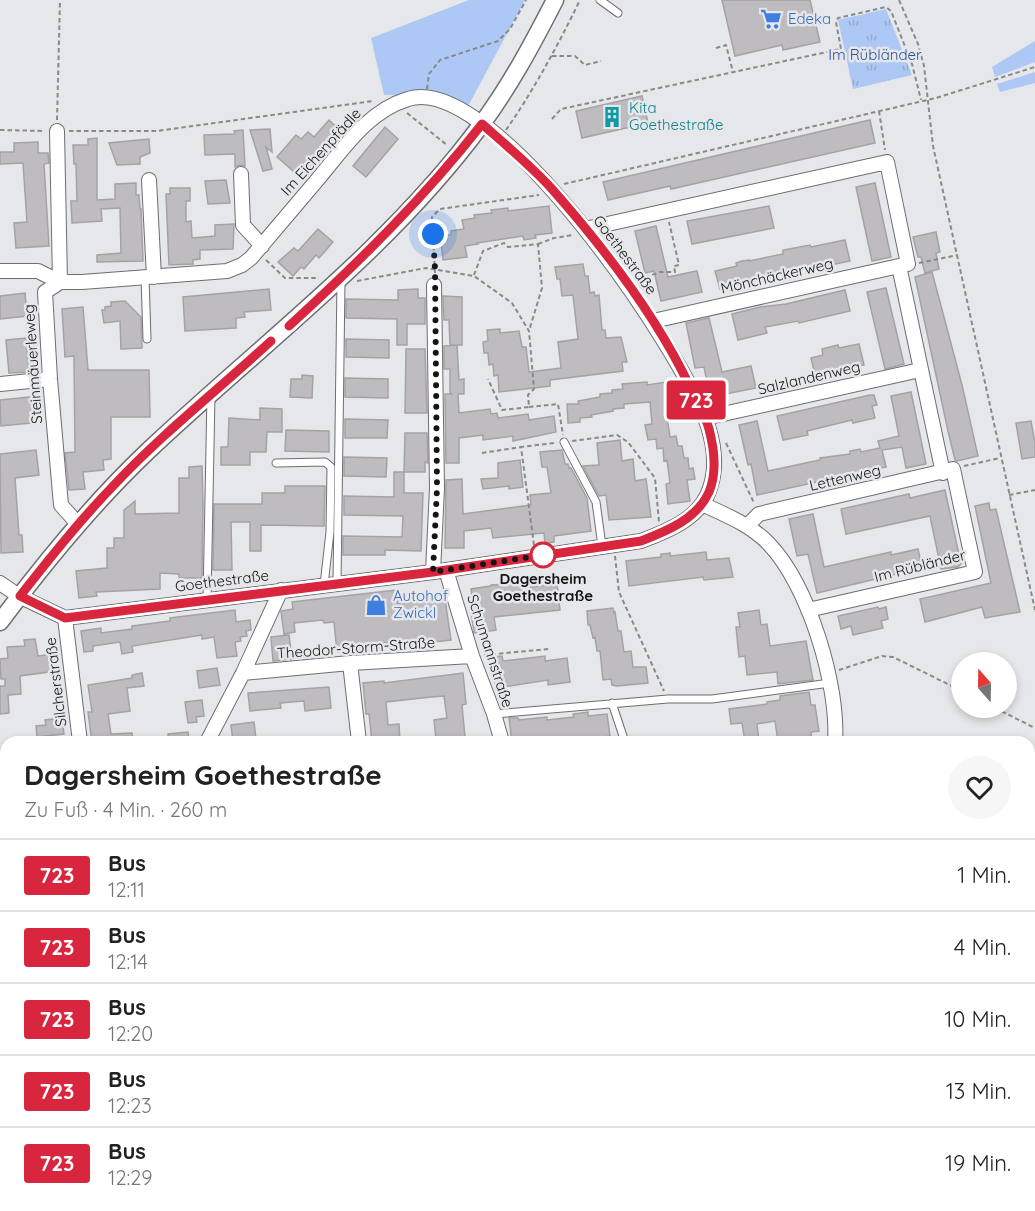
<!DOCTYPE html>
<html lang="de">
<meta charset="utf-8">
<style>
body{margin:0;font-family:Quicksand,sans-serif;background:#f6f6f6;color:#222;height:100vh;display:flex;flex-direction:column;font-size:22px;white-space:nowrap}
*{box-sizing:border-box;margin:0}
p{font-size:20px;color:#767676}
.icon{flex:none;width:33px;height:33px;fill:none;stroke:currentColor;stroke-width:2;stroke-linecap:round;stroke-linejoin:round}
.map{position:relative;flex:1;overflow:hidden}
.panel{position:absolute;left:0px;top:736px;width:1035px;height:476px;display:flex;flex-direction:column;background:#fff;border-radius:18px 18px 0 0;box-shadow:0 3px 9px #0003}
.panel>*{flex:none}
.badge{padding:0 12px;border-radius:4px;font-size:21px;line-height:39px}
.needle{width:39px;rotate:340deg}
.controls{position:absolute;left:951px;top:652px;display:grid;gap:12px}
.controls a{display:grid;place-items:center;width:66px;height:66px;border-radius:50%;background:#fff;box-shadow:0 3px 9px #0003;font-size:30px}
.you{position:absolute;width:30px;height:30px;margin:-15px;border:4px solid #fff;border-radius:50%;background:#1a73e8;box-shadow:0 0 0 9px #1a73e833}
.map>.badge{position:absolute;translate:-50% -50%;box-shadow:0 0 0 3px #fff}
.round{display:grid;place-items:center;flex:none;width:63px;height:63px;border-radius:32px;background:#f6f6f6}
.summary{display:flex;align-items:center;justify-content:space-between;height:102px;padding:0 24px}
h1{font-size:28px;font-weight:700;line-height:45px}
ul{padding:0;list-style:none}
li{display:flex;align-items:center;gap:18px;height:72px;padding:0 24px;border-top:2px solid #e0e0e0}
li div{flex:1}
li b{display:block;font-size:22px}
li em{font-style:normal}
li .badge{min-width:66px;font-weight:700;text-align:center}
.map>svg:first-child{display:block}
</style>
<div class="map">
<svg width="1035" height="1211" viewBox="0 0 1035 1211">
<defs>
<pattern id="park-tufts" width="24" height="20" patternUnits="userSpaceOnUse" patternTransform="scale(1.5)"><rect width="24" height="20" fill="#adc8f5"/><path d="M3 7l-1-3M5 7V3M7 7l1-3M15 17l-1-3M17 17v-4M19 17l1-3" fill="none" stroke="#94abd1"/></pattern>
</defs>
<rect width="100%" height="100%" fill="#e6e7ea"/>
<path fill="#adc8f5" d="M 469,0 L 525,0 L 466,110 L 428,95 L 384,95 L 371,38 Z
M 1035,41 L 1035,62 L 995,77 L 992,67 Z
M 1035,72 L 1035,83 L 1000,92 L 997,84 Z
M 1035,1045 L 1035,1138 L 1029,1137 L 1029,1046 Z
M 120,1206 L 215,1206 L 197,1211 L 121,1211 Z"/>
<path fill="url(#park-tufts)" d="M 886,9 L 912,75 L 853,89 L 838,20 Z"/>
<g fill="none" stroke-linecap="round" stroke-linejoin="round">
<path stroke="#4fb4c6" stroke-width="21" d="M 1029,1063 L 1035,1062
M 0,1183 L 6,1180"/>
</g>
<path fill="#bebcbf" stroke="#a4a2a5" stroke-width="1.5" d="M 722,0 L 810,0 L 820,42 L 783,50 L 782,45 L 735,56 Z
M 642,96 L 648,123 L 582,138 L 576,111 Z
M 329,120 L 344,134 L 330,151 L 327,148 L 301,178 L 277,157 L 296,135 L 301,139 L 308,132 L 314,137 Z
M 870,120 L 875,143 L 671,189 L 670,186 L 608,200 L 603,182 Z
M 385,127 L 398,139 L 366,177 L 353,166 Z
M 270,129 L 272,152 L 266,147 L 272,169 L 263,171 L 250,130 Z
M 243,130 L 245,166 L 240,165 L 235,167 L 235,154 L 205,155 L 204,135 L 235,134 L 234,131 Z
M 97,138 L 97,200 L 115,199 L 115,184 L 136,183 L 136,195 L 139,195 L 140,209 L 141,209 L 143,261 L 97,262 L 97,255 L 121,253 L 120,208 L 101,209 L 102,221 L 72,223 L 71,201 L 77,201 L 76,164 L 74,164 L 73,145 L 88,145 L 88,139 Z
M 149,139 L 150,153 L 140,157 L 140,164 L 117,165 L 109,143 Z
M 38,142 L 38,153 L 48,153 L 49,163 L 44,164 L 49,246 L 16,248 L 14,223 L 27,222 L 23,163 L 0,164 L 0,152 L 14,152 L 14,143 Z
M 226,180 L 230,203 L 208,204 L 205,181 Z
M 875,183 L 891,257 L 872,261 L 856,187 Z
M 170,188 L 190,188 L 190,201 L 186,201 L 186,222 L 191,221 L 192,238 L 215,236 L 215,225 L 234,224 L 233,249 L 200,250 L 200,259 L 193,260 L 193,264 L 169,265 L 166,194 L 170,194 Z
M 549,206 L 552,233 L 535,235 L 536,238 L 524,240 L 523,236 L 477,243 L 478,244 L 465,246 L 467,257 L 443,260 L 441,241 L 447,240 L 447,235 L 451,235 L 451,231 L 464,229 L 462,220 L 475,218 L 474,215 L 492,213 L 491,210 L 508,208 L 508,211 Z
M 769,206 L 774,228 L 692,244 L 687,221 Z
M 656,226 L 668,277 L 697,271 L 702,292 L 661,301 L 654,271 L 645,273 L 635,231 Z
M 318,229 L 333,242 L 319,258 L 316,255 L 304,269 L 301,267 L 293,276 L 278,262 L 294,248 L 298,251 Z
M 936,232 L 940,252 L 936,253 L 939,269 L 925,273 L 921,257 L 918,257 L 913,237 Z
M 845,240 L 850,261 L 822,267 L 821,264 L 775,274 L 775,277 L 720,289 L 715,271 L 737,266 L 736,263 L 742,261 L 749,260 L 749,261 L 783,254 L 783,250 L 810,245 L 811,247 Z
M 583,264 L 585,276 L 588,276 L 590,293 L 594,292 L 595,296 L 599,295 L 602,330 L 605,330 L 606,338 L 621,337 L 627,362 L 622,362 L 623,371 L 550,380 L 550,386 L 499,392 L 498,375 L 494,376 L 493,364 L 489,365 L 488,353 L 484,353 L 483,342 L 488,341 L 487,330 L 500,329 L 500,333 L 519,331 L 522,347 L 526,347 L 529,372 L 561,368 L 558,342 L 578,339 L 573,295 L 562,296 L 560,279 L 557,279 L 555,267 Z
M 932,272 L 962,385 L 978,456 L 957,461 L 955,460 L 948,431 L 915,277 Z
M 886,288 L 904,364 L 885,369 L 867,292 Z
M 269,289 L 271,310 L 244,312 L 245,317 L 236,318 L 236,328 L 185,331 L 183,297 Z
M 418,289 L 418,298 L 425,298 L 425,324 L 407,324 L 407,345 L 397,345 L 397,319 L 346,318 L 346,299 L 398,300 L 398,290 Z
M 845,290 L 850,311 L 799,323 L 798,321 L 765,327 L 767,333 L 738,340 L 732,314 L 760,307 L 786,304 Z
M 25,293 L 27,316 L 0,319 L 0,296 Z
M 443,296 L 462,297 L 462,345 L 450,345 L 449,320 L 444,320 Z
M 125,301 L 141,317 L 142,348 L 121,349 L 120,321 L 104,323 L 102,310 L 105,310 L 105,307 L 111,306 L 111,302 Z
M 83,307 L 88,370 L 149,370 L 150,417 L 111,417 L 111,459 L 103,460 L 104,470 L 83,472 L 85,489 L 69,490 L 65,453 L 75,452 L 74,356 L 65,357 L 62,309 Z
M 709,318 L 722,372 L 751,366 L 756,388 L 710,397 L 704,367 L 695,368 L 686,323 Z
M 26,338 L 29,372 L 9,373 L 6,340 Z
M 346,339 L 389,340 L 389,358 L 346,357 Z
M 859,344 L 864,365 L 815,375 L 811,358 L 823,355 L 822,349 L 838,345 L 839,348 Z
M 457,345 L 459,380 L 464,379 L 464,394 L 458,394 L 459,413 L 490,409 L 491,414 L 497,413 L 498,418 L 528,414 L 529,420 L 554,416 L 556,432 L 513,441 L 513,436 L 483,440 L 483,435 L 459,438 L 459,463 L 446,463 L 445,394 L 453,394 L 450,394 L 450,369 L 444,369 L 444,346 Z
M 406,349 L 425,349 L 427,413 L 405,413 Z
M 302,375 L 313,376 L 312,398 L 290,397 L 291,379 L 302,379 Z
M 345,378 L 388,379 L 388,398 L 345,397 Z
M 673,381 L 676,405 L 686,404 L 687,414 L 667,417 L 670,437 L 676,436 L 678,446 L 682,446 L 684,458 L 688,458 L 689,469 L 693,468 L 695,479 L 687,480 L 690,501 L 668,504 L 666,484 L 670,483 L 667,460 L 664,461 L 663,448 L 657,449 L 656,439 L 648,440 L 645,425 L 652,424 L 650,402 L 624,404 L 624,408 L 613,409 L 613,411 L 591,415 L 592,417 L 580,418 L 580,422 L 568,423 L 567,404 L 579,404 L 578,401 L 600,397 L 600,394 L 612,393 L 612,390 L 623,389 L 622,384 L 647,382 L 647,385 Z
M 911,392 L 926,464 L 906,468 L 902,447 L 882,450 L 886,467 L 757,495 L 751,464 L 748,465 L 739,425 L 757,421 L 768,471 L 820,460 L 820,458 L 850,454 L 850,451 L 860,449 L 861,452 L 880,448 L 878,441 L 899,436 L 891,396 Z
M 870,395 L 874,395 L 877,405 L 872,406 L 875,418 L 853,423 L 852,420 L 807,431 L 808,435 L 783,440 L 777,416 Z
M 39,396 L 41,422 L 1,426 L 0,400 Z
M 260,408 L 282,409 L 282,432 L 267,432 L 266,452 L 250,452 L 250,465 L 221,465 L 221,447 L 228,447 L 229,418 L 260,420 Z
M 345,419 L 388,420 L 387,438 L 345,438 Z
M 1031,421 L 1035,443 L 1035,457 L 1022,459 L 1016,423 Z
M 286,430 L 329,431 L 329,452 L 285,451 Z
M 405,433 L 427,433 L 428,463 L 425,462 L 425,472 L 404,472 Z
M 620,440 L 622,461 L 633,459 L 635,481 L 646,479 L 651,517 L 609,520 L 606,495 L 599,496 L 583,466 L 599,465 L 597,443 Z
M 36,450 L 39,475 L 15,478 L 19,535 L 22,535 L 23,552 L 1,553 L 0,454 Z
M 562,450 L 565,464 L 568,464 L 569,468 L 571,468 L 587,498 L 591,531 L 554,536 L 554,542 L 545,543 L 544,533 L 493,538 L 491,528 L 464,531 L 464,548 L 445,548 L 446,480 L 462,479 L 463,514 L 531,505 L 530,495 L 551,493 L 547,467 L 542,467 L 540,452 Z
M 344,457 L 387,458 L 386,477 L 344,476 Z
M 520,460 L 523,487 L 509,489 L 509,486 L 483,489 L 481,479 L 498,478 L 498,463 Z
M 202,466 L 203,504 L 202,578 L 179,578 L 179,574 L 160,573 L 160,589 L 96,592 L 97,596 L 79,598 L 76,571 L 107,568 L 107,548 L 114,548 L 114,538 L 124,538 L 124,510 L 135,501 L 135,514 L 179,513 L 179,478 L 189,478 L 189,467 Z
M 394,472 L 404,472 L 404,493 L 423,493 L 421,551 L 385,550 L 385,555 L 343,555 L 343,536 L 402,537 L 403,516 L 344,515 L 344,496 L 394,497 Z
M 285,486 L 325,486 L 324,526 L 261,525 L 261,551 L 250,551 L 250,522 L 231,522 L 232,570 L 213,570 L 214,504 L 262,504 L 262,493 L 285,493 Z
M 945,490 L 961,564 L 958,567 L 941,569 L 930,516 L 846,534 L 841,509 L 909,494 L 910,498 Z
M 989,503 L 990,510 L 996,509 L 1020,612 L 985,618 L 982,607 L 925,622 L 920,599 L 991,583 L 975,506 Z
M 813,514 L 824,567 L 891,552 L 891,555 L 918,549 L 922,568 L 817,593 L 808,554 L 797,556 L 789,519 Z
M 706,552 L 707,560 L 729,558 L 733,577 L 704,580 L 703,577 L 629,586 L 626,561 L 661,557 L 661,554 L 665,554 L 670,553 L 670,556 Z
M 521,583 L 522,588 L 557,584 L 560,610 L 494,617 L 496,630 L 474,633 L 470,604 L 473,604 L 471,589 L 491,586 L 491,585 Z
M 396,590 L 398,604 L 445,599 L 451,640 L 424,643 L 423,639 L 383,643 L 384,648 L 337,652 L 334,622 L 324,623 L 323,620 L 294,623 L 295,632 L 284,634 L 281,611 L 293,609 L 292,602 Z
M 878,607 L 879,609 L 886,607 L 888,619 L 881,621 L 883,628 L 853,635 L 851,626 L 841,629 L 838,616 Z
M 613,608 L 614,613 L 615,612 L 618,631 L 621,631 L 624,652 L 631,651 L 633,667 L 646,667 L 648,683 L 617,686 L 612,685 L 611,679 L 603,680 L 600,651 L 597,651 L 595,637 L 593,638 L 590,625 L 588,625 L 587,611 Z
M 235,610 L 236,622 L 250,620 L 251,630 L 246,631 L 247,636 L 240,637 L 241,641 L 235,642 L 237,656 L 217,658 L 214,637 L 202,639 L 202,635 L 132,646 L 133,652 L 122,654 L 120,642 L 93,646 L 93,651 L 84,652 L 81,631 L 101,628 L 101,633 L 132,629 L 132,626 L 170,621 L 170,618 Z
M 759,610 L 761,625 L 767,624 L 770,646 L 806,641 L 813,680 L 778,684 L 777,672 L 747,675 L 745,656 L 739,657 L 736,627 L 740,627 L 738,613 Z
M 289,635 L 292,659 L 273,661 L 271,637 Z
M 35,639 L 38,656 L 54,654 L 56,671 L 20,676 L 21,694 L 8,695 L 9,713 L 0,714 L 0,686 L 5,686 L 5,679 L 1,679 L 0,659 L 8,658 L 7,647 L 25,646 L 24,640 Z
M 502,656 L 503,661 L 545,656 L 545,661 L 567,658 L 570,682 L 548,685 L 548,680 L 496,688 L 492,657 Z
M 217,668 L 220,685 L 199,688 L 197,671 Z
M 142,673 L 144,686 L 127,688 L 130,711 L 108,714 L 111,734 L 132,733 L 133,742 L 92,742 L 88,712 L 92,712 L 88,685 L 132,678 L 132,675 Z
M 463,673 L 466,704 L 462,705 L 465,737 L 436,739 L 434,720 L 447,718 L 444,696 L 431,697 L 386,702 L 388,725 L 399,724 L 400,742 L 372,742 L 369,714 L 366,714 L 363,683 L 384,681 L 384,683 Z
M 329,687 L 331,708 L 305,711 L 304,701 L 280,703 L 281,708 L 250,711 L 248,693 Z
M 809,692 L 811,705 L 815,705 L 819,731 L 811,732 L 812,742 L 778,742 L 775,721 L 757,724 L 759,742 L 745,742 L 742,723 L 731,724 L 729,709 L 767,704 L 767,702 L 780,700 L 780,696 Z
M 202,700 L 204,716 L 196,717 L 197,722 L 188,723 L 185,702 Z
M 588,712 L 588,716 L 607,714 L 610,736 L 577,741 L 577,742 L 512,742 L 509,718 L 518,718 L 519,720 L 547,717 L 547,720 L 574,717 L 573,714 Z
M 62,718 L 64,734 L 37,737 L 36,726 L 46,725 L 45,720 Z
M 254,722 L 256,739 L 233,742 L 231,725 Z
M 188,732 L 189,742 L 169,742 L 168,734 Z"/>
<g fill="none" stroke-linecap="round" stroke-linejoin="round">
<defs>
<path id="service" d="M 600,0 L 618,13
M 145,277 L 147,339
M 564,442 L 596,502 L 602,546
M 276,463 L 325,462 L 331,467 L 330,532 L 324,585
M 337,584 L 341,281
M 207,600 L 211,395
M 612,703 L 625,742
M 494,714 L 668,699 L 712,699 L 830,683
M 0,1202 L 6,1200"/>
<path id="minor" d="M 57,131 L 60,282 L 45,292 L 50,379 L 61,505 L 78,524
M 241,174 L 243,225 L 262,246
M 149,180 L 154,277
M 585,229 L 887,162 L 908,264 L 653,321
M 899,266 L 943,473
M 0,271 L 38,271 L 60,282 L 82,282 L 227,271 L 242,265 L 251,258 C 273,232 296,205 318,179 C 344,148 368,111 408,99 C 494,71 684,352 708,426 C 714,445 717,468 710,488 C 701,518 668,531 641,541 L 433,572 L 65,618 L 19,596 L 0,583
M 0,384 L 50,379
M 705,418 L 920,370
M 702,504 C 726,515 751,525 769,544 C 809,586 839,686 835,742
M 747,526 L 759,514 L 953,469 L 975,572 L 808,610
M 446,570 L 472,656 L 494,714 L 502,742
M 433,572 L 437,488 L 434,285
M 65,618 L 80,742
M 350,663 L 359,742
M 243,673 L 350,663 L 472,656
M 207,742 L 243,673 L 281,590
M 0,875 L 6,875
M 0,970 L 6,970
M 0,1080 L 6,1078
M 388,1211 L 392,1206"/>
<path id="tertiary" d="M 0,622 C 45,562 93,503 148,451 C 261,344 388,251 481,125 C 510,86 533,43 555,0"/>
</defs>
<use href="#service" stroke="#6c6e70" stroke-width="9"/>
<use href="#minor" stroke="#6c6e70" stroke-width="16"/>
<use href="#tertiary" stroke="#6c6e70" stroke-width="19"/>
<path stroke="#88898a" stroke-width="2" stroke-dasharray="4.5 3" stroke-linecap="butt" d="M 899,0 L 918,44 L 924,66 L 933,146 L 1035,610
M 716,48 L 726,45 L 733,72
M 552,56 L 575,56 L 585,65 L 601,61
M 427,89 L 429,74 L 440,60 L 498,41 L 510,29 L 526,0
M 879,111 L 885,150
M 407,113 L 447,145
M 552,119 L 561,109 L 841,49 L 836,22 L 838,18 L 886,7 L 891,11 L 912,64 L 921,100
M 57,120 L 60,0
M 0,130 L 45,131
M 506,130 C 535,88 558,45 580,0
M 69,131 L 157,131 L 373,101
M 564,184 L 936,98 L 1035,67
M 538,244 L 554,238 L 573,235
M 266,260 L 285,278 L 319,278
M 919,263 L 958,255
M 435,273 L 432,217 L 440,209 L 539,195
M 474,275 L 483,251 L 504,243 L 508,247 L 538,244 L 542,288 L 529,331
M 638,280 L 660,272 L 675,272 L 674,266 L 679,265 L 669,222
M 357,281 L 426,268 L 474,276 L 512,303 L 529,331 L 534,389 L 528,395 L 529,407 L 502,410 L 488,379
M 529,407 L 558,404 L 563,435
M 572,441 L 617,435 L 628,442 L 655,478 L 659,522
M 726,443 L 754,503
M 482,453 L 521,447
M 964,466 L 1000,458
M 1009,495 L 1035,490
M 534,545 L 521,447 L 554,443
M 615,556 L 619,592 L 664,691
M 484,655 L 549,649
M 839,670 L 882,656 L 893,657 L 962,691
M 995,708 L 1035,728
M 1029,885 L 1035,883
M 1029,1122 L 1035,1122
M 0,1123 L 6,1121
M 144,1211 L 152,1206
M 598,1211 L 599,1206"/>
<use href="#service" stroke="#fff" stroke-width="7"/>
<use href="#minor" stroke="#fff" stroke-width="14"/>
<use href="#tertiary" stroke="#fff" stroke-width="16"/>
</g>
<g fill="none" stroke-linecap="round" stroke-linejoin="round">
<defs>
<path id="line" d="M 271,341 C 219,389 163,433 115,484 C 81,519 50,558 20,596 L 65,618 L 433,572 L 641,541 C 667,531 697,519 709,492 C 717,473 714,448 709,429 C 705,414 697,401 690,387 C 656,315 605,249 552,189 C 531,166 506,145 482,124 C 424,198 358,263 289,326"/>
</defs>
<use href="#line" stroke="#fff" stroke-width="14"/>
<use href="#line" stroke="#d7263d" stroke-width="9"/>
<path stroke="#141515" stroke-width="6" stroke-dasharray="0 10.8" d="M 433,234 L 435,269 L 437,488 L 433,572 L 543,555"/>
</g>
<defs>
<symbol id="supermarket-bare" viewBox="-9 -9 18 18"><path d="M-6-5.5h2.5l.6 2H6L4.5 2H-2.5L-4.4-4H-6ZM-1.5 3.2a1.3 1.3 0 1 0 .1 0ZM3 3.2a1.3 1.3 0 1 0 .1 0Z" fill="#3f7fe0" stroke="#e6e7ea" stroke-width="2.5" paint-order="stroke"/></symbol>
<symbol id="building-bare" viewBox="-9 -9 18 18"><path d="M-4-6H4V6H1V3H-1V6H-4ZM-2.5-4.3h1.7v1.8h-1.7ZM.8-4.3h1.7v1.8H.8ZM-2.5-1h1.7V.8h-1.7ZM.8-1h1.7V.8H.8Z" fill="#0f9aa8" stroke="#e6e7ea" stroke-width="2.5" paint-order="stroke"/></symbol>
<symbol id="shop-bare" viewBox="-9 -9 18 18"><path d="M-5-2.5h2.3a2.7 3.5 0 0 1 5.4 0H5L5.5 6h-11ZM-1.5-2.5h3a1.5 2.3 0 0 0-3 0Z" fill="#3f7fe0" stroke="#e6e7ea" stroke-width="2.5" paint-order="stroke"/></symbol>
</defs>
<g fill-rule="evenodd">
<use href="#supermarket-bare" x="756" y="4" width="30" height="30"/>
<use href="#building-bare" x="597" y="102" width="30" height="30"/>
<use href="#shop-bare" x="361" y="590" width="30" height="30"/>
</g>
<circle fill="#fff" stroke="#d7263d" stroke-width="3" cx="543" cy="555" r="12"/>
<g text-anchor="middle" stroke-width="5" stroke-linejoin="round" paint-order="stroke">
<g font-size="15" fill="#366cbe" stroke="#e6e7ea" text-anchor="start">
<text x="788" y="24">Edeka</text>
<text x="393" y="601">Autohof<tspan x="393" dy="17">Zwickl</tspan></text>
</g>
<g font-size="15" fill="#29539b" stroke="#e6e7ea">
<text x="875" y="60">Im Rübländer</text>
</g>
<g font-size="15" fill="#0d838f" stroke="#e6e7ea" text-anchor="start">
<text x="629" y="113">Kita<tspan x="629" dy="17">Goethestraße</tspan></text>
</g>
<g font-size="15" fill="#141515" stroke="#e6e7ea">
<text transform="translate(321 152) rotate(-48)" y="5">Im Eichenpfädle</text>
<text transform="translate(625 255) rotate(53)" y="5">Goethestraße</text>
<text transform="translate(777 276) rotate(-13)" y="5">Mönchäckerweg</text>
<text transform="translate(33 364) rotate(-94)" y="5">Steinmäuerleweg</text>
<text transform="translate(809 378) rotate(-13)" y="5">Salzlandenweg</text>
<text transform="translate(845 478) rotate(-13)" y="5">Lettenweg</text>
<text transform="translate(920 566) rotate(-14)" y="5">Im Rübländer</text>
<text transform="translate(222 581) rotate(-7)" y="5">Goethestraße</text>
<text transform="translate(356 648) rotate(-4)" y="5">Theodor-Storm-Straße</text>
<text transform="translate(490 651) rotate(72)" y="5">Schumannstraße</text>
<text transform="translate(56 682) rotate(-97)" y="5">Silcherstraße</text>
</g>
<g font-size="15" font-weight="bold" fill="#141515" stroke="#e6e7ea">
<text x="543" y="584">Dagersheim<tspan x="543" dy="17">Goethestraße</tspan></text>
</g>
</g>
</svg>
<div class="controls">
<a><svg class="needle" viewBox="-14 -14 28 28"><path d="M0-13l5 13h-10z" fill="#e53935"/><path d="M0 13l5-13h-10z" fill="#767676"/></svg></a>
</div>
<div class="you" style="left:433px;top:234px"></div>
<b class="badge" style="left:696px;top:400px;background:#d7263d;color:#fff">723</b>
<section class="panel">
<div class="summary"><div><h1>Dagersheim Goethestraße</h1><p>Zu Fuß · 4 Min. · 260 m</p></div><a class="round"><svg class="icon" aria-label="heart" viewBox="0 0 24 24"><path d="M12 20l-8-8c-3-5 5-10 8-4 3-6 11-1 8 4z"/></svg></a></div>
<ul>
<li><span class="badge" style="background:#d7263d;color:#fff">723</span><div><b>Bus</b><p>12:11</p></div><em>1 Min.</em></li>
<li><span class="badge" style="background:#d7263d;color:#fff">723</span><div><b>Bus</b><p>12:14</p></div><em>4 Min.</em></li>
<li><span class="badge" style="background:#d7263d;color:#fff">723</span><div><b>Bus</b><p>12:20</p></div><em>10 Min.</em></li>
<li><span class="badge" style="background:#d7263d;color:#fff">723</span><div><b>Bus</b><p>12:23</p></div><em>13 Min.</em></li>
<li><span class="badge" style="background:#d7263d;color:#fff">723</span><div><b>Bus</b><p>12:29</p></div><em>19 Min.</em></li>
</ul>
</section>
</div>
